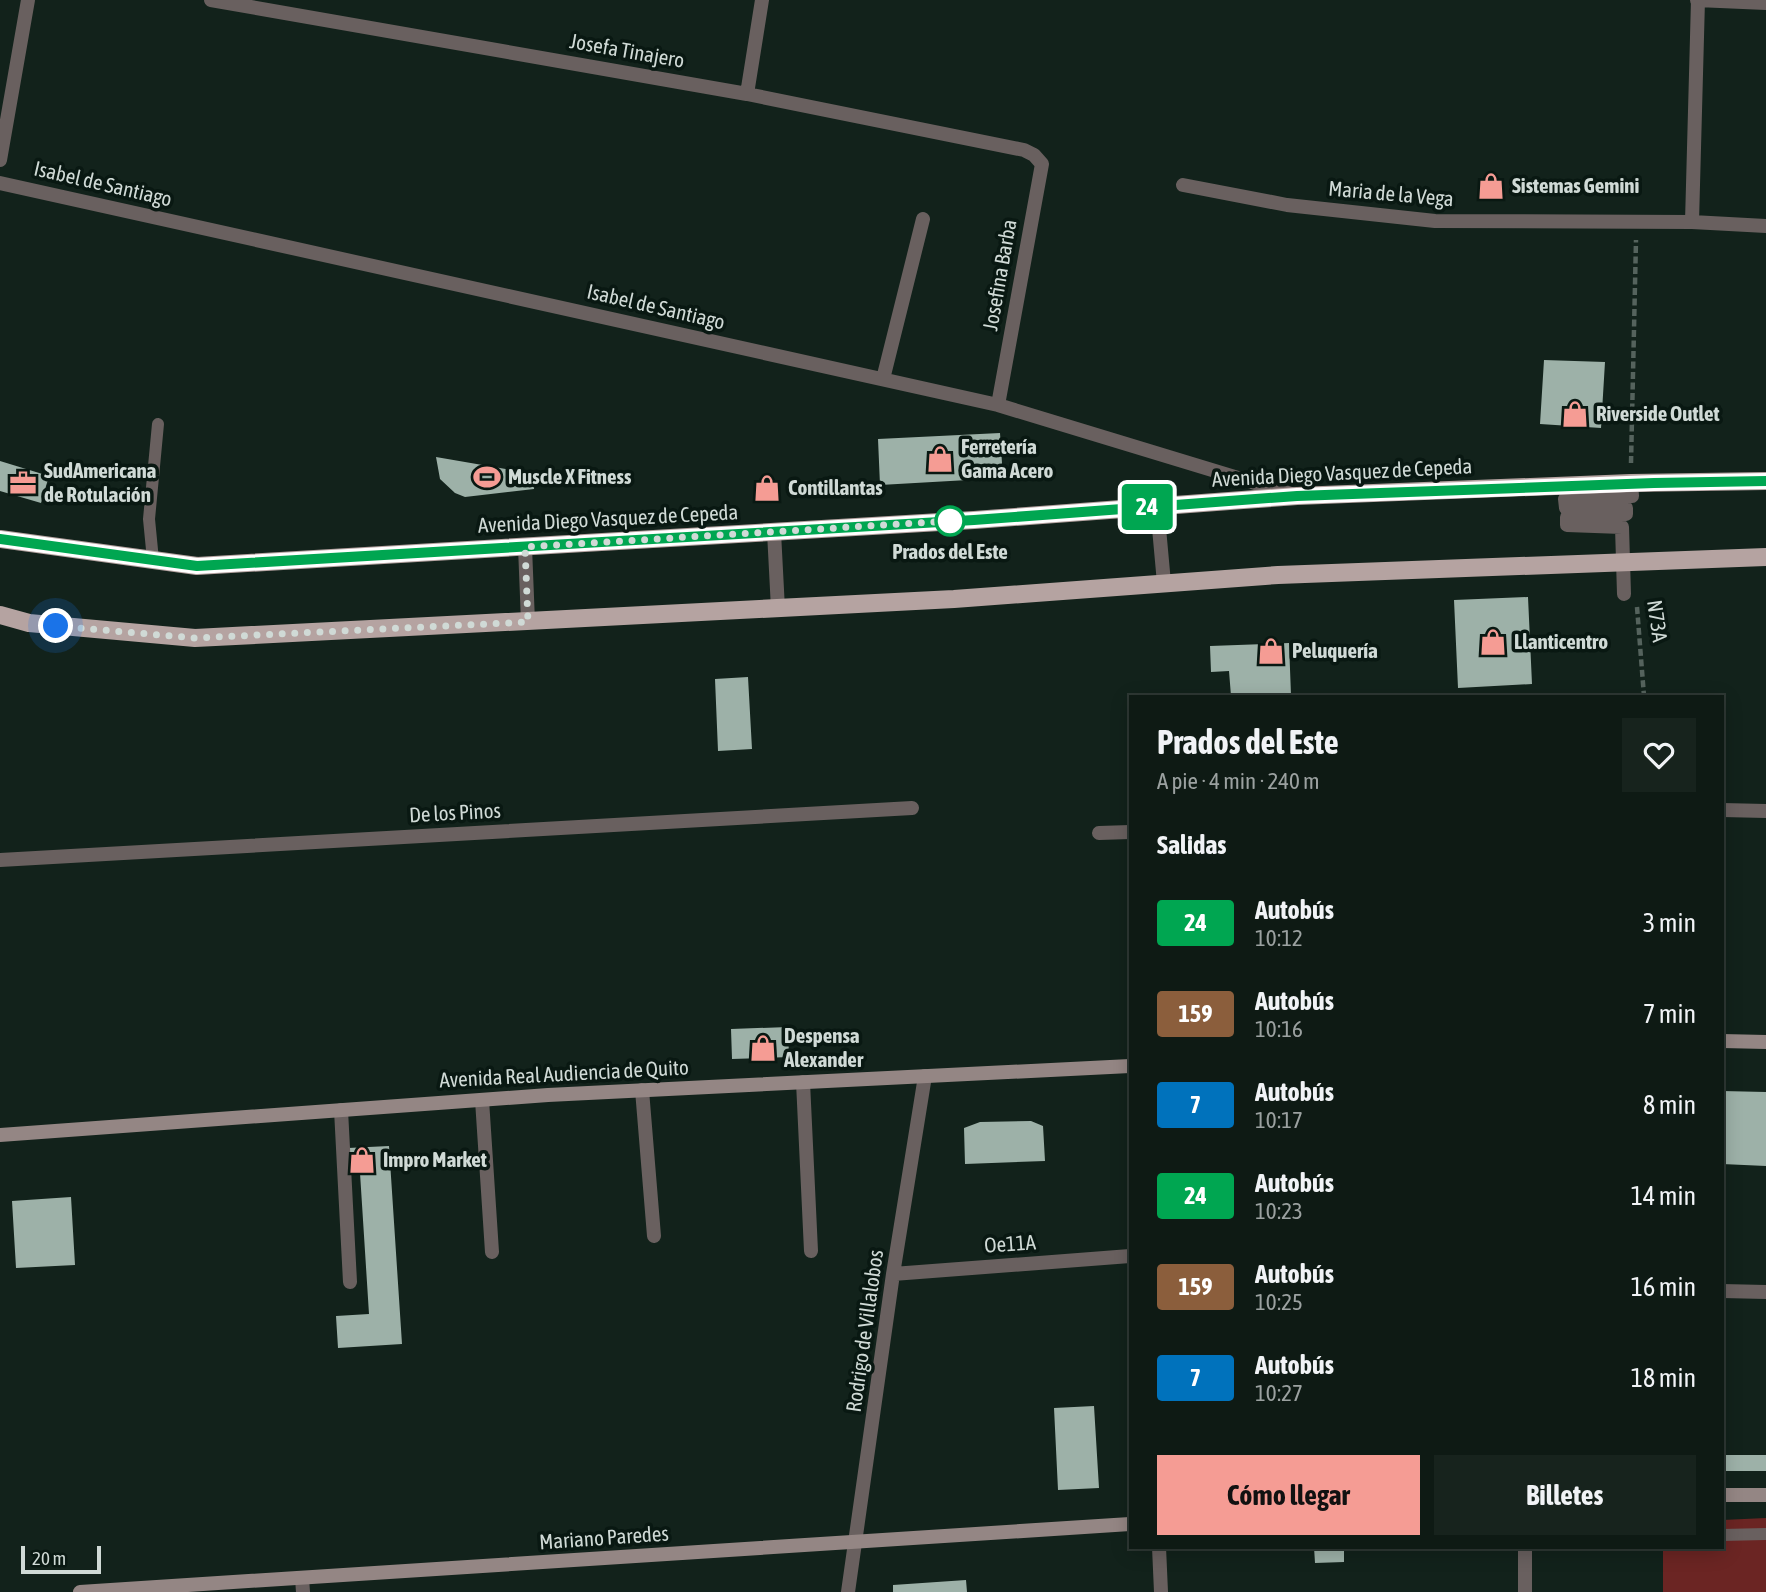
<!DOCTYPE html>
<html lang="es">
<meta charset="utf-8">
<style>
body{margin:0;font-family:"Asap Condensed",sans-serif;background:#17231d;color:#f1f3f6;height:100vh;display:flex;flex-direction:column;font-size:26px;white-space:nowrap}
*{box-sizing:border-box;margin:0}
p{font-size:23px;color:#9ba1a0}
.icon{flex:none;width:38px;height:38px;fill:none;stroke:currentColor;stroke-width:2;stroke-linecap:round;stroke-linejoin:round}
.map{position:relative;flex:1;overflow:hidden}
.sheet{position:absolute;left:1129px;top:695px;width:595px;height:854px;display:flex;flex-direction:column;background:#0e1a14;border-radius:0px;box-shadow:0 4px 18px #0003,0 0 0 2px #2e3834}
.sheet>*{flex:none}
.badge{padding:0 14px;border-radius:5px;font-size:24px;line-height:46px}
.scale{position:absolute;left:21px;bottom:18px;width:80px;box-sizing:border-box;padding-left:7px;border:4px solid #d0dad6;border-top:0;font-size:19px;line-height:24px;white-space:nowrap;color:#d0dad6;-webkit-text-stroke:5px #091812;paint-order:stroke}
.you{position:absolute;width:35px;height:35px;margin:-18px;border:5px solid #fff;border-radius:50%;background:#1a73e8;box-shadow:0 0 0 10px #1a73e833}
.map>.badge{position:absolute;translate:-50% -50%;box-shadow:0 0 0 4px #fff}
h2{padding:0 28px;font-size:26px;line-height:63px}
.round{display:grid;place-items:center;flex:none;width:74px;height:74px;border-radius:0px;background:#17231d}
.overview{display:flex;align-items:center;justify-content:space-between;height:119px;padding:0 28px}
h1{font-size:33px;font-weight:700;line-height:52px}
.primary-button{display:flex;gap:14px;margin-top:auto;padding:14px 28px}
.primary-button a{flex:1;height:80px;border-radius:0px;background:#f59c94;color:#111;font-size:28px;font-weight:700;line-height:80px;text-align:center}
.primary-button a+a{background:#17231d;color:#f1f3f6}
ul{padding:0;list-style:none}
li{display:flex;align-items:center;gap:21px;height:91px;padding:0 28px}
li div{flex:1}
li b{display:block;font-size:26px}
li em{font-style:normal}
li .badge{min-width:77px;font-weight:700;text-align:center}
.map>svg:first-child{display:block}
</style>
<div class="map">
<svg width="1766" height="1592" viewBox="0 0 1766 1592">
<rect width="100%" height="100%" fill="#12221b"/>
<path fill="#6b2523" d="M 1766,1518 L 1766,1592 L 1663,1592 L 1663,1547 L 1722,1547 L 1722,1520 Z"/>
<path fill="#9db1a8" d="M 1544,360 L 1605,362 L 1601,428 L 1540,424 Z
M 1000,433 L 1003,478 L 880,485 L 878,439 Z
M 436,457 L 535,474 L 534,489 L 465,497 L 455,493 L 440,479 Z
M 0,461 L 49,476 L 41,503 L 0,491 Z
M 1528,597 L 1532,684 L 1458,688 L 1454,600 Z
M 1289,643 L 1291,695 L 1231,696 L 1229,671 L 1211,672 L 1210,646 Z
M 748,677 L 752,749 L 718,751 L 715,679 Z
M 788,1027 L 789,1057 L 732,1059 L 731,1029 Z
M 1722,1091 L 1766,1092 L 1766,1166 L 1722,1164 Z
M 1031,1121 L 1043,1126 L 1045,1161 L 965,1164 L 964,1128 L 980,1122 Z
M 389,1146 L 402,1344 L 338,1348 L 336,1316 L 369,1314 L 360,1173 L 349,1174 L 348,1148 Z
M 71,1197 L 75,1265 L 16,1268 L 12,1201 Z
M 1094,1406 L 1099,1488 L 1058,1490 L 1054,1408 Z
M 1724,1455 L 1766,1455 L 1766,1471 L 1724,1471 Z
M 1314,1547 L 1344,1547 L 1344,1562 L 1315,1563 Z
M 966,1580 L 967,1592 L 893,1592 L 893,1585 Z"/>
<g fill="none" stroke-linecap="round" stroke-linejoin="round">
<path stroke="#55635d" stroke-width="4.5" stroke-dasharray="7 3.5" stroke-linecap="butt" d="M 1631,463 L 1636,240
M 1637,607 L 1644,696"/>
<path stroke="#69605f" stroke-width="12" d="M 153,560 L 149,519 L 158,424
M 1722,1535 L 1766,1534"/>
<path stroke="#69605f" stroke-width="14" d="M 211,0 L 747,94 L 1024,150 L 1034,155 L 1042,164 L 998,405
M 1697,0 L 1766,3
M 747,94 L 762,0
M 0,160 L 28,0
M 0,183 L 998,405 L 1291,494
M 1183,185 L 1287,205 L 1435,221 L 1692,222 L 1766,226
M 1692,222 L 1698,0
M 883,379 L 923,219
M 1157,506 L 1164,583
M 774,532 L 778,609
M 525,547 L 528,622
M 1624,594 L 1622,527 L 1567,525 L 1567,517 L 1626,514 L 1626,508 L 1566,508 L 1565,499 L 1632,496 L 1631,483
M 1722,810 L 1766,811
M 1099,833 L 1130,832
M 0,860 L 912,808
M 803,1082 L 811,1251
M 642,1090 L 654,1236
M 482,1100 L 492,1252
M 341,1110 L 350,1282
M 893,1274 L 1130,1256
M 1722,1291 L 1766,1292
M 1159,1547 L 1161,1592
M 302,1578 L 303,1592
M 848,1592 L 893,1274 L 925,1076
M 1525,1592 L 1525,1547"/>
<path stroke="#948684" stroke-width="14" d="M 1722,1041 L 1766,1042
M 0,1135 L 548,1095 L 1130,1066
M 1722,1495 L 1766,1495
M 80,1592 L 1130,1524"/>
<path stroke="#b5a3a1" stroke-width="18" d="M 0,539 L 197,566 L 974,520 L 1297,496 L 1631,483 L 1766,481
M 0,615 L 29,623 L 195,638 L 954,599 L 1278,575 L 1766,557"/>
</g>
<g fill="none" stroke-linecap="round" stroke-linejoin="round">
<defs>
<path id="line" d="M 0,539 L 197,566 L 974,520 L 1297,496 L 1654,483 L 1766,481"/>
</defs>
<use href="#line" stroke="#fff" stroke-width="16"/>
<use href="#line" stroke="#00a651" stroke-width="10"/>
<path stroke="#d0dad6" stroke-width="7" stroke-dasharray="0 12.6" d="M 56,626 L 195,638 L 528,622 L 525,547 L 950,521"/>
</g>
<defs>
<symbol id="shop-bare" viewBox="-9 -9 18 18"><path d="M-5-2.5h2.3a2.7 3.5 0 0 1 5.4 0H5L5.5 6h-11ZM-1.5-2.5h3a1.5 2.3 0 0 0-3 0Z" fill="#f59c94" stroke="#091812" stroke-width="2.5" paint-order="stroke"/></symbol>
<symbol id="stadium-bare" viewBox="-9 -9 18 18"><path d="M0-5a6.5 5 0 1 0 0 10a6.5 5 0 1 0 0-10ZM-3.5-1.8h7v3.6h-7Z" fill="#f59c94" stroke="#091812" stroke-width="2.5" paint-order="stroke"/></symbol>
<symbol id="office-bare" viewBox="-9 -9 18 18"><path d="M-6-3h4V-5.5h4V-3h4V5H-6ZM-1-4.5V-3h2v-1.5ZM-6 0V1H6V0Z" fill="#f59c94" stroke="#091812" stroke-width="2.5" paint-order="stroke"/></symbol>
</defs>
<g fill-rule="evenodd">
<use href="#shop-bare" x="1472" y="167" width="38" height="38"/>
<use href="#shop-bare" x="1556" y="395" width="38" height="38"/>
<use href="#shop-bare" x="921" y="440" width="38" height="38"/>
<use href="#stadium-bare" x="468" y="458" width="38" height="38"/>
<use href="#office-bare" x="4" y="464" width="38" height="38"/>
<use href="#shop-bare" x="748" y="469" width="38" height="38"/>
<use href="#shop-bare" x="1474" y="623" width="38" height="38"/>
<use href="#shop-bare" x="1252" y="632" width="38" height="38"/>
<use href="#shop-bare" x="744" y="1029" width="38" height="38"/>
<use href="#shop-bare" x="343" y="1141" width="38" height="38"/>
</g>
<circle fill="#fff" stroke="#00a651" stroke-width="3.5" cx="950" cy="521" r="14"/>
<g text-anchor="middle" stroke-width="7" stroke-linejoin="round" paint-order="stroke">
<g font-size="21" fill="#d0dad6" stroke="#091812">
<text transform="translate(627 51) rotate(10)" y="7">Josefa Tinajero</text>
<text transform="translate(103 184) rotate(13)" y="7">Isabel de Santiago</text>
<text transform="translate(1391 194) rotate(5)" y="7">Maria de la Vega</text>
<text transform="translate(1000 275) rotate(-80)" y="7">Josefina Barba</text>
<text transform="translate(656 307) rotate(13)" y="7">Isabel de Santiago</text>
<text transform="translate(1342 473) rotate(-3)" y="7">Avenida Diego Vasquez de Cepeda</text>
<text transform="translate(608 519) rotate(-3)" y="7">Avenida Diego Vasquez de Cepeda</text>
<text transform="translate(1657 621) rotate(82)" y="7">N73A</text>
<text transform="translate(455 813) rotate(-3)" y="7">De los Pinos</text>
<text transform="translate(564 1074) rotate(-3)" y="7">Avenida Real Audiencia de Quito</text>
<text transform="translate(1010 1244) rotate(-4)" y="7">Oe11A</text>
<text transform="translate(865 1331) rotate(-82)" y="7">Rodrigo de Villalobos</text>
<text transform="translate(604 1538) rotate(-4)" y="7">Mariano Paredes</text>
</g>
<g font-size="21" font-weight="bold" fill="#d0dad6" stroke="#091812" text-anchor="start">
<text x="1512" y="193">Sistemas Gemini</text>
<text x="1596" y="421">Riverside Outlet</text>
<text x="961" y="454">Ferretería<tspan x="961" dy="24">Gama Acero</tspan></text>
<text x="44" y="478">SudAmericana<tspan x="44" dy="24">de Rotulación</tspan></text>
<text x="508" y="484">Muscle X Fitness</text>
<text x="788" y="495">Contillantas</text>
<text x="1514" y="649">Llanticentro</text>
<text x="1292" y="658">Peluquería</text>
<text x="784" y="1043">Despensa<tspan x="784" dy="24">Alexander</tspan></text>
<text x="383" y="1167">Impro Market</text>
</g>
<g font-size="21" font-weight="bold" fill="#d0dad6" stroke="#091812">
<text x="950" y="559">Prados del Este</text>
</g>
</g>
</svg>
<div class="scale">20 m</div>
<div class="you" style="left:56px;top:626px"></div>
<b class="badge" style="left:1147px;top:507px;background:#00a651;color:#fff">24</b>
<section class="sheet">
<div class="overview"><div><h1>Prados del Este</h1><p>A pie · 4 min · 240 m</p></div><a class="round"><svg class="icon" aria-label="heart" viewBox="0 0 24 24"><path d="M12 20l-8-8c-3-5 5-10 8-4 3-6 11-1 8 4z"/></svg></a></div>
<h2>Salidas</h2>
<ul>
<li><span class="badge" style="background:#00a651;color:#fff">24</span><div><b>Autobús</b><p>10:12</p></div><em>3 min</em></li>
<li><span class="badge" style="background:#8b5e3c;color:#fff">159</span><div><b>Autobús</b><p>10:16</p></div><em>7 min</em></li>
<li><span class="badge" style="background:#0072bc;color:#fff">7</span><div><b>Autobús</b><p>10:17</p></div><em>8 min</em></li>
<li><span class="badge" style="background:#00a651;color:#fff">24</span><div><b>Autobús</b><p>10:23</p></div><em>14 min</em></li>
<li><span class="badge" style="background:#8b5e3c;color:#fff">159</span><div><b>Autobús</b><p>10:25</p></div><em>16 min</em></li>
<li><span class="badge" style="background:#0072bc;color:#fff">7</span><div><b>Autobús</b><p>10:27</p></div><em>18 min</em></li>
</ul>
<div class="primary-button"><a>Cómo llegar</a><a>Billetes</a></div>
</section>
</div>
